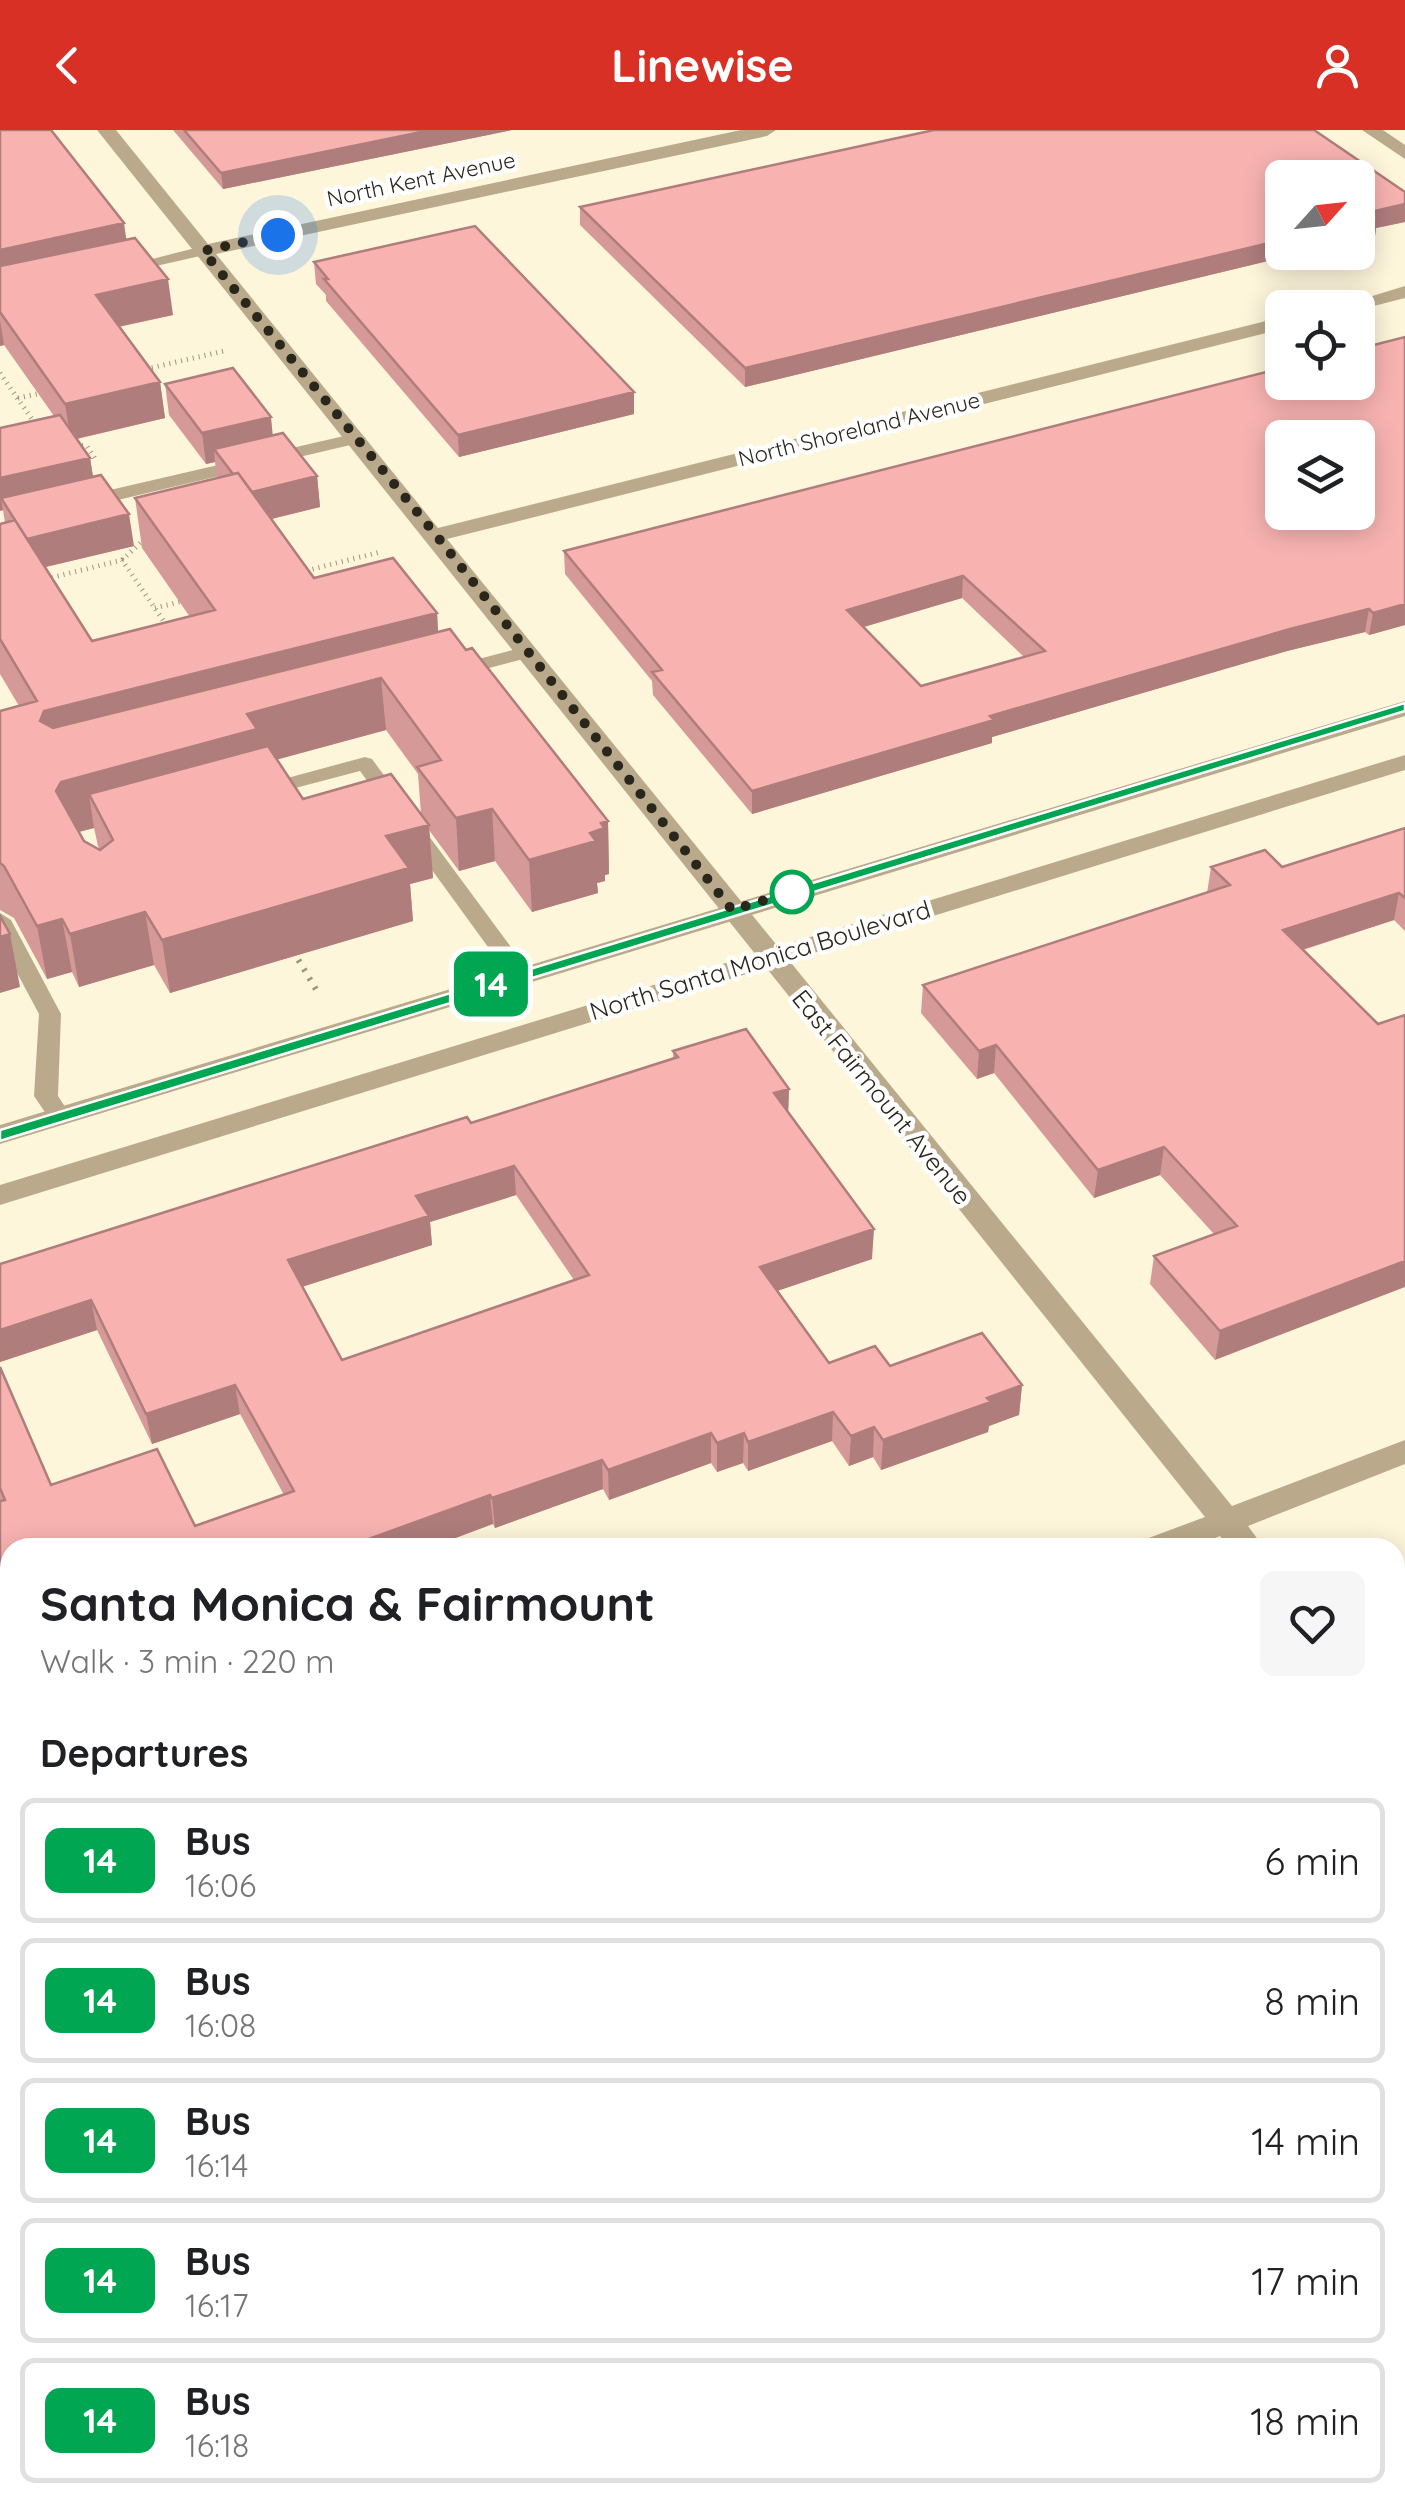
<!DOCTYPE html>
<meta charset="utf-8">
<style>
body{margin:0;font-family:Quicksand,sans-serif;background:#f6f6f6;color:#202124;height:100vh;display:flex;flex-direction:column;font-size:38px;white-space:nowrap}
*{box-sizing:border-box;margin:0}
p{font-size:32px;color:#757577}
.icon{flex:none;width:55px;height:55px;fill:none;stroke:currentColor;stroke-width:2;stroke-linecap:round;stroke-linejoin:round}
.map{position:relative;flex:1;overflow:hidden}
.sheet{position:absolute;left:0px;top:1408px;width:1405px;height:982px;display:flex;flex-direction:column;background:#fff;border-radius:30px 30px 0 0;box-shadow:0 5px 25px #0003}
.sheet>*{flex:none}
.badge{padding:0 20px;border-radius:15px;font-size:35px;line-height:65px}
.needle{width:65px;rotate:63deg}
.buttons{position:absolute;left:1265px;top:30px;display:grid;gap:20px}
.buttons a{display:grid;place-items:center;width:110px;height:110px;border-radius:15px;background:#fff;box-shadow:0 5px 25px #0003;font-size:50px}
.you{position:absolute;width:50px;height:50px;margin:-25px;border:8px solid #fff;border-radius:50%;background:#1a73e8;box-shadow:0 0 0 15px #1a73e833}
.map>.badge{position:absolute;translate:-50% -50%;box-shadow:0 0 0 5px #fff}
h2{padding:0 40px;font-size:38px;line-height:90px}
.round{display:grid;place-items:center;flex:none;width:105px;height:105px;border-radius:15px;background:#f6f6f6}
.summary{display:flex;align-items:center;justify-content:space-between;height:170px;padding:0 40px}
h1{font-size:48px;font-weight:700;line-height:75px}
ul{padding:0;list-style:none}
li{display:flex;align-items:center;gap:30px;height:125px;margin:0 20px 15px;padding:0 20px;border:5px solid #e0e0e0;border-radius:15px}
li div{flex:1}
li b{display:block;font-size:38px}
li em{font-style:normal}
li .badge{min-width:110px;font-weight:700;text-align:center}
header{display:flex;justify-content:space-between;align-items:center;height:130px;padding:0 40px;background:#d93025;color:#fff;font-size:45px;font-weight:700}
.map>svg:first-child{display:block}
</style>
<header><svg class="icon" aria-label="back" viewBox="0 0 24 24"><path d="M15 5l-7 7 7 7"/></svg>Linewise<svg class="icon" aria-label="person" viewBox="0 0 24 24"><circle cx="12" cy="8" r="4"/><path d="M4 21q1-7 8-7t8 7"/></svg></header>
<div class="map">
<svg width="1405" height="2388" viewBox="0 0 1405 2388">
<rect width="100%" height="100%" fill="#fef6db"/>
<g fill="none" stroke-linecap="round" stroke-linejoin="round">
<path stroke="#9b9582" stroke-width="5" stroke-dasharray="1 5" stroke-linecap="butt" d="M 146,239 L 224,221
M 0,243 L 36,295
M 18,268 L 46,262
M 76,315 L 87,316 L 96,330
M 122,430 L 147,407
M 301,442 L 380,422
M 46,449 L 122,430 L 169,499
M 155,478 L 187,470"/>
<path stroke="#9b9582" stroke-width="6" stroke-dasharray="2.5 8" stroke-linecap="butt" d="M 293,821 L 320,866"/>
<path fill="#baaa8b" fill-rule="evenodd" d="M 203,116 L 211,121 L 209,124 L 125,143 L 117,138 Z
M 357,303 L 366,308 L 363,312 L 84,378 L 75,372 L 84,366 Z
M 528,516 L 535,518 L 535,526 L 451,548 L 441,542 L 444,538 Z
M 365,627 L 372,629 L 528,840 L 531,845 L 528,850 L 512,850 L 360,641 L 261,667 L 251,661 L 254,657 Z
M 0,783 L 11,790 L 61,884 L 58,966 L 71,986 L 67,991 L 51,991 L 34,966 L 39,884 L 0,811 Z"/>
<path fill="#baaa8b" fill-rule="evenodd" d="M 97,0 L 116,0 L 208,114 L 741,0 L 776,0 L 767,6 L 216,124 L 438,398 L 1282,187 L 1282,199 L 447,409 L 1232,1376 L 1405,1310 L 1405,1334 L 1248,1396 L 1264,1418 L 1229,1418 L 1220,1406 L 1192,1418 L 1141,1418 L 1146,1409 L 1205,1387 Z
M 1362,0 L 1383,0 L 1405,15 L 1405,29 Z
M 1405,156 L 1405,168 L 1358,180 L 1333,178 Z
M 1395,1584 L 1405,1588 L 1405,1625 L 1395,1621 Z
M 10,1724 L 10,1754 L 0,1757 L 0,1727 Z"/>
<path fill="#baaa8b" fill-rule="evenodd" d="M 1405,571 L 1405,586 L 0,1014 L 0,995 Z
M 1405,625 L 1405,640 L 0,1075 L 0,1055 Z"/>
</g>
<path fill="#d59a98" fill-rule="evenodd" d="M 0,0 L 126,110 L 173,185 L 119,197 L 160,252 L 165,288 L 77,309 L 90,328 L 93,347 L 134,416 L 45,437 L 92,511 L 190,487 L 142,418 L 135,368 L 217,348 L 215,332 L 206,334 L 169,285 L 165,254 L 273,305 L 317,346 L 320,377 L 272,389 L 314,448 L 437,483 L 438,502 L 608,691 L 609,744 L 605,745 L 605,751 L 597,753 L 598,763 L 532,782 L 495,731 L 459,741 L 429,700 L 433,748 L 410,754 L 413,791 L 170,863 L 154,835 L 79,857 L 72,842 L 47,849 L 14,788 L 0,780 L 0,581 L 19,576 L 0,544 L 0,394 L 5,393 L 3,380 L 0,381 L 0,298 L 54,286 L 4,215 L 0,216 ZM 386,600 L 418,644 L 421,684 L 303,669 L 277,629 ZM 94,698 L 98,716 L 99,719 L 84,711 L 79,702 Z
M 173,0 L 512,0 L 223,59 Z
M 934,0 L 1314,0 L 1405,62 L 1405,92 L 1376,98 L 1375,106 L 1358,110 L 1358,48 L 1282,48 L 1282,122 L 1305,122 L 745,257 L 580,95 L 580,77 Z
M 314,132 L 634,284 L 459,327 L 326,171 L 326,165 L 316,154 Z
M 1282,238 L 1405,495 L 1369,505 L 1365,502 L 1287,521 L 992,607 L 992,613 L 752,684 L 653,565 L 652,551 L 565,444 L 564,421 ZM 962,468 L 1024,527 L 921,556 L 864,497 Z
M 1405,698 L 1405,801 L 1394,790 L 1303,820 L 1215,1230 L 1150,1154 L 1154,1126 L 1214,1104 L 1160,1045 L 1094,1068 L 994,943 L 977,949 L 921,883 L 923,855 L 1207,763 L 1211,737 L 1282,737 Z
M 673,921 L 789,959 L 788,983 L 872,1129 L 777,1161 L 829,1233 L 890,1236 L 1022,1255 L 1019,1285 L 989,1296 L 988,1302 L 881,1340 L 873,1327 L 849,1336 L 832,1311 L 748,1341 L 743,1333 L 717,1342 L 711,1333 L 609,1370 L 603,1359 L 495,1398 L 493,1394 L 10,1418 L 10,1572 L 0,1575 L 0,1237 L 51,1355 L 195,1396 L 284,1365 L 240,1284 L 152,1314 L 97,1200 L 0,1232 L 0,1134 L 471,993 L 673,928 ZM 516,1065 L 574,1150 L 342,1230 L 302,1157 L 432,1115 L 430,1092 Z
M 229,2380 L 402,2380 L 405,2388 L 233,2388 Z
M 584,2380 L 932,2380 L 915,2388 L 565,2388 Z"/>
<path fill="#ae7d7c" d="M 431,0 L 512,0 L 223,59 L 221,43 Z
M 1405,74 L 1405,92 L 1376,98 L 1375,106 L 1358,110 L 1358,92 L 1371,82 Z
M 124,93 L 129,128 L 0,156 L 0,120 Z
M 1282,110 L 1282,122 L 1305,122 L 745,257 L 745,238 Z
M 168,149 L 173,185 L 102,200 L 96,165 Z
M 0,190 L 4,215 L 0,216 Z
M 160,252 L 165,288 L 71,310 L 65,274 Z
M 634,262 L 634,284 L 459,327 L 458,305 Z
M 271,287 L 274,318 L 214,319 L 215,332 L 206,334 L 202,303 Z
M 90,328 L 95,359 L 1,368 L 3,380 L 0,381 L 0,348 Z
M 317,346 L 320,377 L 250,394 L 247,363 Z
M 129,384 L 134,416 L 33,440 L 27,409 Z
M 963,446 L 962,468 L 846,502 L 847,480 Z
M 1405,474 L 1405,495 L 1369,505 L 1373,483 Z
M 1369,479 L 1365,502 L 1287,521 L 992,607 L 992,613 L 752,684 L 752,661 L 990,586 L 1290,499 Z
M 437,483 L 440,534 L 381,549 L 386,600 L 261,634 L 89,664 L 94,698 L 70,704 L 56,661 L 40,591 L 44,581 Z
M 492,679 L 495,731 L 459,741 L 456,688 Z
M 608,691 L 609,744 L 605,745 L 605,751 L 597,753 L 598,763 L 532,782 L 529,730 L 590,703 L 601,693 Z
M 429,695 L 433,748 L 410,754 L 413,791 L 170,863 L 162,810 L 386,706 Z
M 1399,763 L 1394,790 L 1279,827 L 1283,800 Z
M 145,782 L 154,835 L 79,857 L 70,804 Z
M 62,789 L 72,842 L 47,849 L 37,796 Z
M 10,804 L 20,857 L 0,863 L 0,807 Z
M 996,915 L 994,943 L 977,949 L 979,921 Z
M 789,959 L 788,988 L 774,963 Z
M 1164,1017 L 1160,1045 L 1094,1068 L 1098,1040 Z
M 514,1036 L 516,1065 L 430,1092 L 432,1115 L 292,1160 L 288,1130 L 416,1066 Z
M 874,1099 L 872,1129 L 759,1167 L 760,1137 Z
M 1405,1131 L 1405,1157 L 1215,1230 L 1220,1201 Z
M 91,1170 L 97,1200 L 0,1232 L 0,1200 Z
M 235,1255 L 240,1284 L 152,1314 L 146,1284 Z
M 1022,1255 L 1019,1285 L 989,1296 L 988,1302 L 881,1340 L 883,1310 Z
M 833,1282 L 832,1311 L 748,1341 L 748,1312 Z
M 874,1297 L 873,1327 L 849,1336 L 851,1306 Z
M 711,1303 L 711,1333 L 609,1370 L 608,1340 Z
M 744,1303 L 743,1333 L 717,1342 L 717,1313 Z
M 602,1330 L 603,1359 L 495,1398 L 492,1368 Z
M 490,1365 L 493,1394 L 429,1418 L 344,1418 Z
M 10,1540 L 10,1572 L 0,1575 L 0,1543 Z
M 1405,1872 L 1405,1886 L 1395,1891 L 1398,1875 Z
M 1405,2121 L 1405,2145 L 1395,2150 L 1395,2126 Z
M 10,2189 L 10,2220 L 0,2224 L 0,2194 Z
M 281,2380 L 307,2380 L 309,2388 L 264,2388 Z
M 845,2380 L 879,2380 L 879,2388 L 829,2388 Z
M 887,2380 L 932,2380 L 915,2388 L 887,2388 Z"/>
<path fill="#f8b3b1" stroke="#ae7d7c" stroke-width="2.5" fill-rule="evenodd" d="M 0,0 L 51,0 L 124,93 L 0,120 Z
M 184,0 L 431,0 L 221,43 Z
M 934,0 L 1314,0 L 1405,62 L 1405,74 L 1371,82 L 1378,88 L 1358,92 L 1358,48 L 1282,48 L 1282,110 L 745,238 L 580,77 Z
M 475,96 L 634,262 L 458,305 L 324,149 L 328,149 L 314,132 Z
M 135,108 L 168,149 L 96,165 L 160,252 L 65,274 L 0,182 L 0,136 Z
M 1405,207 L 1405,474 L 1373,483 L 1369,479 L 1290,499 L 990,586 L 994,590 L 752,661 L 652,542 L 662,540 L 564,421 L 1282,238 L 1282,252 L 1358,252 L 1358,219 ZM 1282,308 L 1358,308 L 1358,382 L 1282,382 ZM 963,446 L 1045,521 L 921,556 L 847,480 Z
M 233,238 L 271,287 L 202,303 L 165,254 Z
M 60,285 L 90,328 L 0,348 L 0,298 Z
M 283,303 L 317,346 L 252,362 L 238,343 L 233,344 L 214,319 Z
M 238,343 L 314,448 L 393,428 L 437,483 L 44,581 L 40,591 L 53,598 L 450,499 L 466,520 L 472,518 L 608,691 L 601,693 L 604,698 L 590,703 L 596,711 L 529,730 L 492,679 L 456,688 L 417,637 L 441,630 L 381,548 L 247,584 L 257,599 L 61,652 L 56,661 L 84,711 L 100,720 L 113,710 L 89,664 L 268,616 L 303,669 L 391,644 L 429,695 L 386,706 L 409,738 L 162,810 L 145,782 L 70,804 L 62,789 L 37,796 L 4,736 L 0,733 L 0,581 L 37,571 L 0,509 L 0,394 L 15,390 L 92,511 L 215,480 L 135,368 Z
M 101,345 L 129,384 L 27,409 L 1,368 Z
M 1405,698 L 1405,768 L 1399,763 L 1283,800 L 1378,894 L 1405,885 L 1405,1131 L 1220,1201 L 1154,1126 L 1237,1096 L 1164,1017 L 1098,1040 L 996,915 L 979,921 L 923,855 L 1230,755 L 1211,737 L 1265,720 L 1282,737 Z
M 0,786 L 10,804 L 0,807 Z
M 746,899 L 789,959 L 774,963 L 874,1099 L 760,1137 L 829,1233 L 875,1216 L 890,1236 L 982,1203 L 1022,1255 L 987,1268 L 991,1272 L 883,1310 L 874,1297 L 851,1306 L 833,1282 L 748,1312 L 744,1303 L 717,1313 L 711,1303 L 608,1340 L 602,1330 L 492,1368 L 490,1365 L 344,1418 L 10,1418 L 10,1540 L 0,1543 L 0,1371 L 5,1370 L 0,1358 L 0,1237 L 51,1355 L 157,1319 L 195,1396 L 294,1361 L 235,1255 L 146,1284 L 91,1170 L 0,1200 L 0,1134 L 467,987 L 471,993 L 678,927 L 673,921 ZM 514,1036 L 589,1145 L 342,1230 L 288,1130 L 429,1086 L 416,1066 Z
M 1395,1765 L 1405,1778 L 1405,1872 L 1398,1875 L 1395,1871 Z
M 10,1888 L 10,2189 L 0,2194 L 0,1892 Z
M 1405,1940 L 1405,2121 L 1395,2126 L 1395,1945 Z
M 234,2380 L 281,2380 L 264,2388 L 237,2388 Z
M 309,2380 L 402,2380 L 405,2388 L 312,2388 Z
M 584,2380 L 845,2380 L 829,2388 L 565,2388 Z"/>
<path fill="#00a651" stroke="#fff" stroke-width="2.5" d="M 1405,573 L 1405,581 L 6,1009 L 0,1011 L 0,1000 Z"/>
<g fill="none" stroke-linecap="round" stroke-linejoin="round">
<path stroke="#29261c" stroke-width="10" stroke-dasharray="0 18" d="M 278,105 L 203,121 L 436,405 L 732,780 L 792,762"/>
</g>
<circle fill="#fff" stroke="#00a651" stroke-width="5" cx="792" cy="762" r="20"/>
<g text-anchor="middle" stroke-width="9" stroke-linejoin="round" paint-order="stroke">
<g font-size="22" fill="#29261c" stroke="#fff">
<text transform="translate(421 49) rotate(-12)" y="8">North Kent Avenue</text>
<text transform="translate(859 299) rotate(-14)" y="8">North Shoreland Avenue</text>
</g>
<g font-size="25" fill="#29261c" stroke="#fff">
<text transform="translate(760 830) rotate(-17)" y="9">North Santa Monica Boulevard</text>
<text transform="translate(882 967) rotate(51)" y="9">East Fairmount Avenue</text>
</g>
</g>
</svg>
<div class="buttons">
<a><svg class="needle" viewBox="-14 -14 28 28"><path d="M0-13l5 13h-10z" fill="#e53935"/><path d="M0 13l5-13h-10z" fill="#757577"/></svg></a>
<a><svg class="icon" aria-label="locate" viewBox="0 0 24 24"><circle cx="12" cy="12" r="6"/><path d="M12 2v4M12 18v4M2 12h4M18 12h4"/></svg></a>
<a><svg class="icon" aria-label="layers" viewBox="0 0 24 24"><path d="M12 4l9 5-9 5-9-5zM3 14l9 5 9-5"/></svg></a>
</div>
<div class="you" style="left:278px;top:105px"></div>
<b class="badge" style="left:491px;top:854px;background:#00a651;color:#fff">14</b>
<section class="sheet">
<div class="summary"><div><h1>Santa Monica &amp; Fairmount</h1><p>Walk · 3 min · 220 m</p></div><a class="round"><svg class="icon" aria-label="heart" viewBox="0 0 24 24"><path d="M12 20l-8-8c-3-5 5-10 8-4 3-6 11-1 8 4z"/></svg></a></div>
<h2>Departures</h2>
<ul>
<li><span class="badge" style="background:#00a651;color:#fff">14</span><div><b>Bus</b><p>16:06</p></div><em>6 min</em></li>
<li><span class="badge" style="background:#00a651;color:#fff">14</span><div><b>Bus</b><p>16:08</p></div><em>8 min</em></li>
<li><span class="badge" style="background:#00a651;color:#fff">14</span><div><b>Bus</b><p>16:14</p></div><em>14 min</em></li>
<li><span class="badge" style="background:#00a651;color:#fff">14</span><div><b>Bus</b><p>16:17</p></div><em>17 min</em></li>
<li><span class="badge" style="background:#00a651;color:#fff">14</span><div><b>Bus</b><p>16:18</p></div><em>18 min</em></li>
</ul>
</section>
</div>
